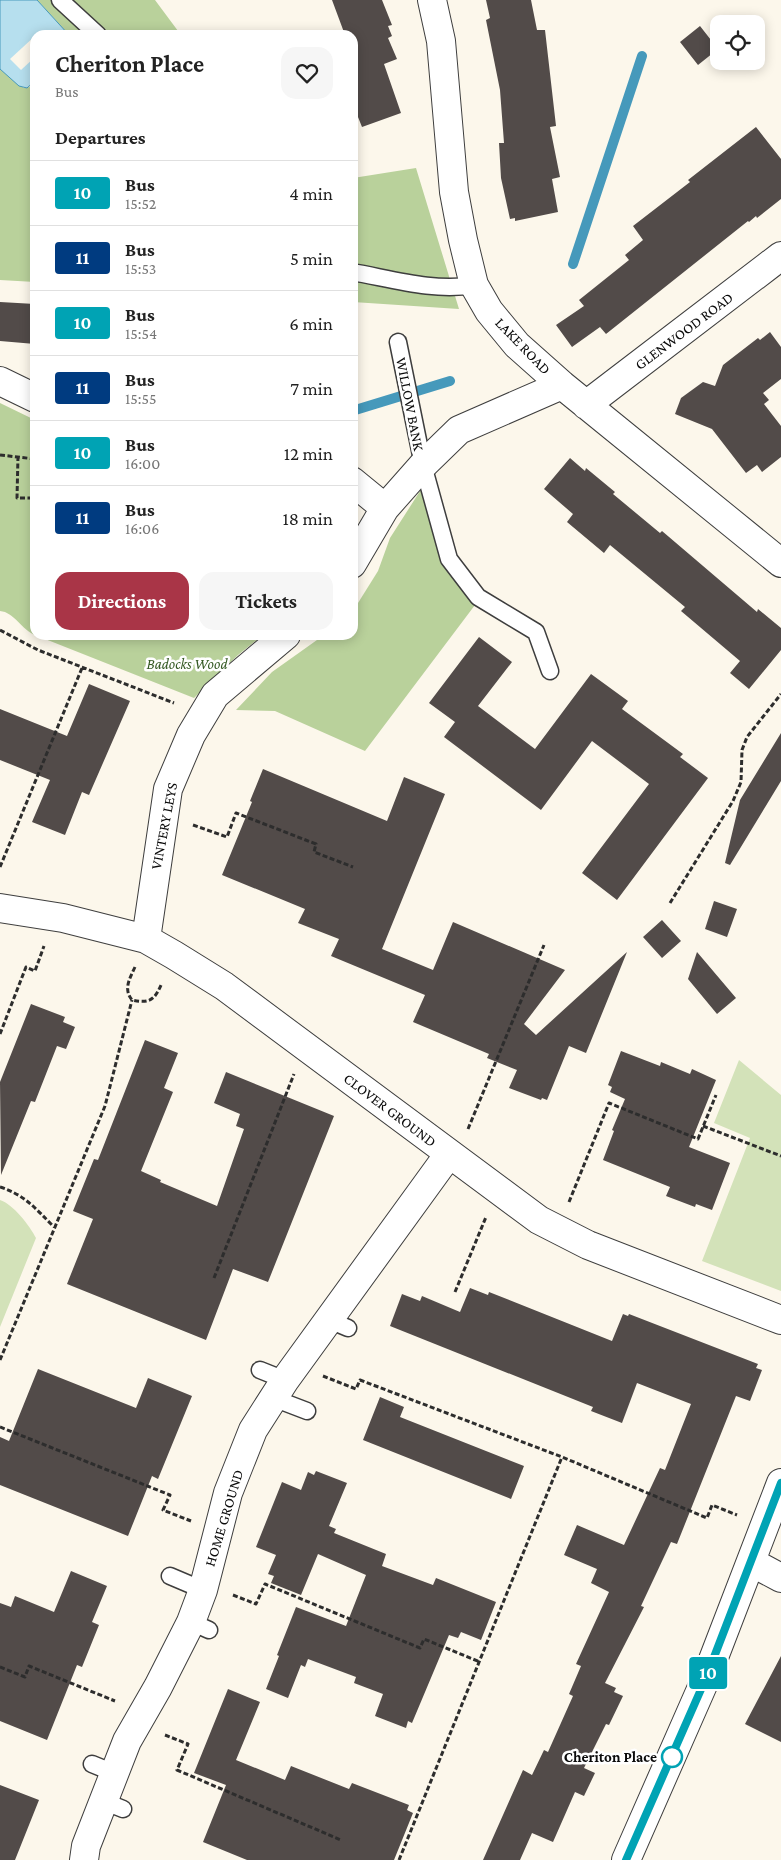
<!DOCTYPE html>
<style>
body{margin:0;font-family:"Crimson Pro",serif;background:#f6f6f6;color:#222;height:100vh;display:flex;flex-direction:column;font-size:19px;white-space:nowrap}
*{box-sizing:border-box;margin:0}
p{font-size:16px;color:#767676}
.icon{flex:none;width:28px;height:28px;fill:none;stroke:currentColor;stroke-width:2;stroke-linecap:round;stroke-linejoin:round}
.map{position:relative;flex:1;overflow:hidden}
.side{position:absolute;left:30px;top:30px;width:328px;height:610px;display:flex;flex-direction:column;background:#fff;border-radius:15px;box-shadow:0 2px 12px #0003}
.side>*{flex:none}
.badge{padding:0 10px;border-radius:4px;font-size:18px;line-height:32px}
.tools{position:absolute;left:710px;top:15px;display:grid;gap:10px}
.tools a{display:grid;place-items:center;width:55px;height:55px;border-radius:10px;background:#fff;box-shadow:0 2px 12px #0003;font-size:25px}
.map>.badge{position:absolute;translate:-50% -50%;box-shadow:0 0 0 2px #fff}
h2{padding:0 25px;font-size:19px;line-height:45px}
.round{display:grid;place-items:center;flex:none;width:52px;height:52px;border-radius:15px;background:#f6f6f6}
.head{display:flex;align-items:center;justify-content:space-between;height:85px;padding:0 25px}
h1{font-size:24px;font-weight:700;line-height:38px}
.button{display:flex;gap:10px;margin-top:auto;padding:10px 25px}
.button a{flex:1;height:58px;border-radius:15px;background:#a93547;color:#fff;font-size:20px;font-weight:700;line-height:58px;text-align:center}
.button a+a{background:#f6f6f6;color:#222}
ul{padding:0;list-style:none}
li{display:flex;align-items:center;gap:15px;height:65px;padding:0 25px;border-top:1px solid #e0e0e0}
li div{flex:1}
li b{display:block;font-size:19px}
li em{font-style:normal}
li .badge{min-width:55px;font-weight:700;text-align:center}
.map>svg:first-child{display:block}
</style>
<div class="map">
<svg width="781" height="1860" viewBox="0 0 781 1860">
<rect width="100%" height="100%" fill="#fcf7eb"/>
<path fill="#d3e2b9" d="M 739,1060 L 781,1095 L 781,1291 L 702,1261 L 750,1138 L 714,1123 Z
M 0,1200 C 13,1204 30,1226 36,1238 L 0,1327 Z"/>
<path fill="#b9d19b" d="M 37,0 L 155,0 L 181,35 L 69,35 Z
M 0,69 L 24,88 L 30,87 L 35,81 L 35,282 L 0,280 Z
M 416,168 L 459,309 L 353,302 L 353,178 Z
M 0,403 L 35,420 L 35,635 C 22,630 14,612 0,611 Z
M 422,488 L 441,559 L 475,605 L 365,751 L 275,711 L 236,710 L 272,672 L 324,635 L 352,635 L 353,611 L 378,571 L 390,538 Z
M 35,635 L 263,635 L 238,655 L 194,698 Z"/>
<path fill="#b6dfee" stroke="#4699bb" d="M 0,0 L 37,0 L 69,35 L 35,35 L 35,81 L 27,88 L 19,86 L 0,69 Z"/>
<path fill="#fcf7eb" d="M 35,36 L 35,57 L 21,70 L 10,59 Z"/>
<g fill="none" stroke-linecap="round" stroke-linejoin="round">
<path stroke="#4699bb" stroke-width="10" d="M 573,264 L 642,56
M 352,411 L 450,381"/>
</g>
<path fill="#524b49" d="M 332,0 L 382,0 L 392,25 L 388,26 L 392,36 L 388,38 L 397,59 L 384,64 L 401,113 L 362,127 L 352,102 L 352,35 L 345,35 Z
M 486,0 L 531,0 L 537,30 L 545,30 L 556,126 L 550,127 L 560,177 L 552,179 L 558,212 L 515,221 L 515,218 L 510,219 L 501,178 L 499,143 L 504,143 L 500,90 L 486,20 L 490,18 Z
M 700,26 L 718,49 L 698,65 L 680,42 Z
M 756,127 L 781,159 L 781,199 L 757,218 L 756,216 L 749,222 L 748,221 L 606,334 L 600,327 L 572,347 L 556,325 L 584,306 L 579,300 L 629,260 L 625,255 L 643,240 L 633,226 L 690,182 L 688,180 Z
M 0,302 L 35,304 L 35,344 L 0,341 Z
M 770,332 L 781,347 L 781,379 L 763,393 L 769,400 L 764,404 L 781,426 L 781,457 L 762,472 L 757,465 L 746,473 L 712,429 L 675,414 L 681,398 L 703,382 L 715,386 L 723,365 L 758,338 L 760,340 Z
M 570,458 L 585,471 L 586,468 L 615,492 L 613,494 L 660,533 L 662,531 L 757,612 L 758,609 L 781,628 L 781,650 L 749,689 L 730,673 L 740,661 L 681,611 L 685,607 L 610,545 L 604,553 L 567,522 L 573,514 L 544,489 Z
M 479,637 L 512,662 L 478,706 L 535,749 L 591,674 L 628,701 L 622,709 L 683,754 L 680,757 L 708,778 L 617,900 L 582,873 L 649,784 L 592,741 L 541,810 L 444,737 L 455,722 L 429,703 Z
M 89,684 L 130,701 L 89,795 L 82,792 L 65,835 L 32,822 L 50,780 L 0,760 L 0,709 L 67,736 Z
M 781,733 L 781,781 L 730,865 L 725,863 L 740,800 Z
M 263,769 L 387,821 L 404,777 L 445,794 L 382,949 L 433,970 L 453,922 L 565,970 L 524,1024 L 536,1035 L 627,952 L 586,1053 L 569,1046 L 547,1100 L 542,1098 L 541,1100 L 509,1088 L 517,1070 L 487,1058 L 489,1054 L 413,1022 L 425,995 L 331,956 L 339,939 L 298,923 L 305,909 L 222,875 L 252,802 L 250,801 Z
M 714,901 L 737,909 L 727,937 L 705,929 Z
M 662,920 L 681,941 L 662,958 L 643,937 Z
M 697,952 L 736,998 L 717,1014 L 688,979 Z
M 31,1004 L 65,1017 L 63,1022 L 75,1027 L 66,1049 L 57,1046 L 35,1102 L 31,1101 L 1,1175 L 0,1082 Z
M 145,1040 L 178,1053 L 164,1088 L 173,1092 L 141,1171 L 161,1180 L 160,1182 L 217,1206 L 244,1129 L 236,1126 L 240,1114 L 214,1103 L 226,1072 L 334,1116 L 268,1282 L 233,1269 L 206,1340 L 67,1284 L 93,1219 L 73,1211 L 94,1159 L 98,1160 Z
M 621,1051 L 660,1066 L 661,1062 L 690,1074 L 692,1069 L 716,1080 L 689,1147 L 730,1163 L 712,1210 L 696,1204 L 695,1207 L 666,1196 L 670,1187 L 603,1160 L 614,1131 L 612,1130 L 625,1099 L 610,1092 L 612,1087 L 608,1085 Z
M 470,1288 L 488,1295 L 489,1292 L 612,1341 L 623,1314 L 628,1316 L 629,1314 L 758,1364 L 756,1368 L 762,1370 L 750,1401 L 736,1396 L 677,1544 L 671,1542 L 641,1606 L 644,1607 L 605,1683 L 616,1688 L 614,1692 L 623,1696 L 609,1725 L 606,1724 L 584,1768 L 595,1773 L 584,1796 L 575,1792 L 553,1842 L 532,1833 L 520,1860 L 483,1860 L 523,1770 L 532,1775 L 544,1750 L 548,1752 L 573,1696 L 569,1694 L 581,1666 L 576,1664 L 609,1592 L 591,1583 L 597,1569 L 564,1555 L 577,1525 L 624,1545 L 660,1468 L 665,1470 L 691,1404 L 637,1383 L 622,1423 L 591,1411 L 593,1407 L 390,1326 L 402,1294 L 420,1301 L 422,1296 L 460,1312 Z
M 38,1369 L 136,1408 L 148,1378 L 192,1396 L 158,1479 L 152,1476 L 128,1536 L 0,1485 L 0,1437 L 9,1441 Z
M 380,1397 L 404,1407 L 400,1417 L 524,1466 L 511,1499 L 363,1440 Z
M 316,1471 L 347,1483 L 329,1526 L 336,1529 L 334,1533 L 386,1554 L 382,1566 L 433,1585 L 436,1578 L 496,1602 L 481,1640 L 461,1632 L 458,1638 L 449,1635 L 412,1723 L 408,1721 L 406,1728 L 375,1716 L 383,1694 L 354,1683 L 356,1677 L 308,1659 L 305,1667 L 301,1665 L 288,1698 L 266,1689 L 279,1656 L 277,1655 L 296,1607 L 346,1626 L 366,1575 L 318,1554 L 301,1595 L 271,1583 L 274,1576 L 268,1574 L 276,1555 L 256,1547 L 282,1482 L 301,1490 L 308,1472 L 314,1475 Z
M 71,1571 L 107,1586 L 92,1622 L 99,1625 L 82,1667 L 77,1665 L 47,1740 L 0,1721 L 0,1603 L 11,1607 L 15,1596 L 54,1612 Z
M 781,1656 L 781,1742 L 745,1724 Z
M 228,1689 L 260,1702 L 236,1760 L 285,1780 L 291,1766 L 349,1789 L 352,1783 L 409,1805 L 407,1810 L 413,1813 L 394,1860 L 247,1860 L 203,1842 L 226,1785 L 194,1773 Z
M 0,1785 L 39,1800 L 15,1860 L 0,1860 Z"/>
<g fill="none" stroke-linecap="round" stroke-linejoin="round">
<defs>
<path id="service" d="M 60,0 L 98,35
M 352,272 C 392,279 434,292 474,285
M 398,342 L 423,465 L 449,559 L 478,597 L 536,632 L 550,671
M 329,1320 L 348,1328
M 260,1370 L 285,1380
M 273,1398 L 307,1411
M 170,1576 L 203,1590
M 191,1622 L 209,1630
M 92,1764 L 114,1773
M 103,1801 L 123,1809"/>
<path id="minor" d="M 432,0 L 441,41 L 454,192 L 463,240 L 474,285 L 489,311 L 517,345 L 562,385 L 781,563
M 0,381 L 35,398
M 586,405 L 781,256
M 352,481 L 385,508
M 352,564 L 385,508 L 423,465 L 459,430 L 562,385
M 0,908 L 63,918 L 146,939 L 174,955 L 224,986 L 539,1220 L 588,1245 L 781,1320
M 146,939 L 168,789 L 191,735 L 215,695 L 286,635
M 751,1562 L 781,1578
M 84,1860 L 86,1846 L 127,1741 L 158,1687 L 191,1622 L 203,1590 L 228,1493 L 253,1430 L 285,1380 L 449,1154
M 626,1860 L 706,1678 L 781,1483"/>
</defs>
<use href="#service" stroke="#3e3e3e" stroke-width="19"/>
<use href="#minor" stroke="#3e3e3e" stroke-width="30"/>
<path stroke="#2d2d2d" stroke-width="3" stroke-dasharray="5 2.5" stroke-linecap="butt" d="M 0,455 L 35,459
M 18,456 L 17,498 L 35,498
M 0,630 L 38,650 L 174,703
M 193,825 L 227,837 L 236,813 L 316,844 L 314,852 L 353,867
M 0,867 L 82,668
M 670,903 L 733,801 L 741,782 L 742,750 L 747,737 L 781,694
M 135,967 C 130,978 123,989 132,1000 C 151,1004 155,999 162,983
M 0,1034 L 26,967 L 35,971 L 44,946
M 703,1126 L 781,1156
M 468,1129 L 544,945
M 0,1187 C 25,1195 36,1209 54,1227
M 569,1202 L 609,1103 L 698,1139 L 716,1095
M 214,1278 L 294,1074
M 455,1292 L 486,1217
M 0,1360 L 105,1106 L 132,1000
M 323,1376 L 356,1389 L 360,1380 L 562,1457 L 707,1518 L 712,1505 L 737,1515
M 0,1427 L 170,1495 L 163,1510 L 191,1521
M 233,1595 L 256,1604 L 265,1584 L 420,1648 L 424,1639 L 480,1662
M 0,1667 L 25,1677 L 29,1666 L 115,1701
M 165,1735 L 188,1744 L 177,1770 L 341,1840
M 399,1860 L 562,1457"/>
<use href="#service" stroke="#fff" stroke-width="16"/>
<use href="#minor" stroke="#fff" stroke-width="28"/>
</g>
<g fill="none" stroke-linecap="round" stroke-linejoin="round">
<defs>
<path id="line" d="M 626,1860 L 706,1678 L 781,1483"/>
</defs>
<use href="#line" stroke="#fff" stroke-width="11"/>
<use href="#line" stroke="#00a3b4" stroke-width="8"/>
</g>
<circle fill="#fff" stroke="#00a3b4" stroke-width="2.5" cx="672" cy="1757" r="10"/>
<g text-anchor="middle" stroke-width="5" stroke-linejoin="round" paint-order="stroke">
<g font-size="15" fill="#0b0b0b" stroke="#fff">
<text transform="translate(684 331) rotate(-37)" y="5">GLENWOOD ROAD</text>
<text transform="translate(523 346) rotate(46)" y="5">LAKE ROAD</text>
<text transform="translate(410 404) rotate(79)" y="5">WILLOW BANK</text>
<text transform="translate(164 826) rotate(-79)" y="5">VINTERY LEYS</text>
<text transform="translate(390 1110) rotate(37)" y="5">CLOVER GROUND</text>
<text transform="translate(224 1518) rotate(-73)" y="5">HOME GROUND</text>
</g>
<g font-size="15" font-style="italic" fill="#355a24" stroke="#fff">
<text x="187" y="669">Badocks Wood</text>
</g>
<g font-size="15" font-weight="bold" fill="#0b0b0b" stroke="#fff" text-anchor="end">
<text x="657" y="1762">Cheriton Place</text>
</g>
</g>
</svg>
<div class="tools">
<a><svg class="icon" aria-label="locate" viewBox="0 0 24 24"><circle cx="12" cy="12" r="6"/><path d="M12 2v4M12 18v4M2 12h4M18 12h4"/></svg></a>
</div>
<b class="badge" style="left:708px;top:1673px;background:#00a3b4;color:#fff">10</b>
<section class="side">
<div class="head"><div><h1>Cheriton Place</h1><p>Bus</p></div><a class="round"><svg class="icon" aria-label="heart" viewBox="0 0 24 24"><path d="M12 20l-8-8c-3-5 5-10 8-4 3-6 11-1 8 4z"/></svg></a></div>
<h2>Departures</h2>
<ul>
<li><span class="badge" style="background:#00a3b4;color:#fff">10</span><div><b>Bus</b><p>15:52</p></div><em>4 min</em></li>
<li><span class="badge" style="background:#003b80;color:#fff">11</span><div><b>Bus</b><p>15:53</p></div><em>5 min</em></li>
<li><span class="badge" style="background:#00a3b4;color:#fff">10</span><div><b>Bus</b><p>15:54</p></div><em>6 min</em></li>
<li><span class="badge" style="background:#003b80;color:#fff">11</span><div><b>Bus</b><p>15:55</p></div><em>7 min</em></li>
<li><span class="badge" style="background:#00a3b4;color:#fff">10</span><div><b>Bus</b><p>16:00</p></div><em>12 min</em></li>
<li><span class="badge" style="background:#003b80;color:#fff">11</span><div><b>Bus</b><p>16:06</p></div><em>18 min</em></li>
</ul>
<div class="button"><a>Directions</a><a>Tickets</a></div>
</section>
</div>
